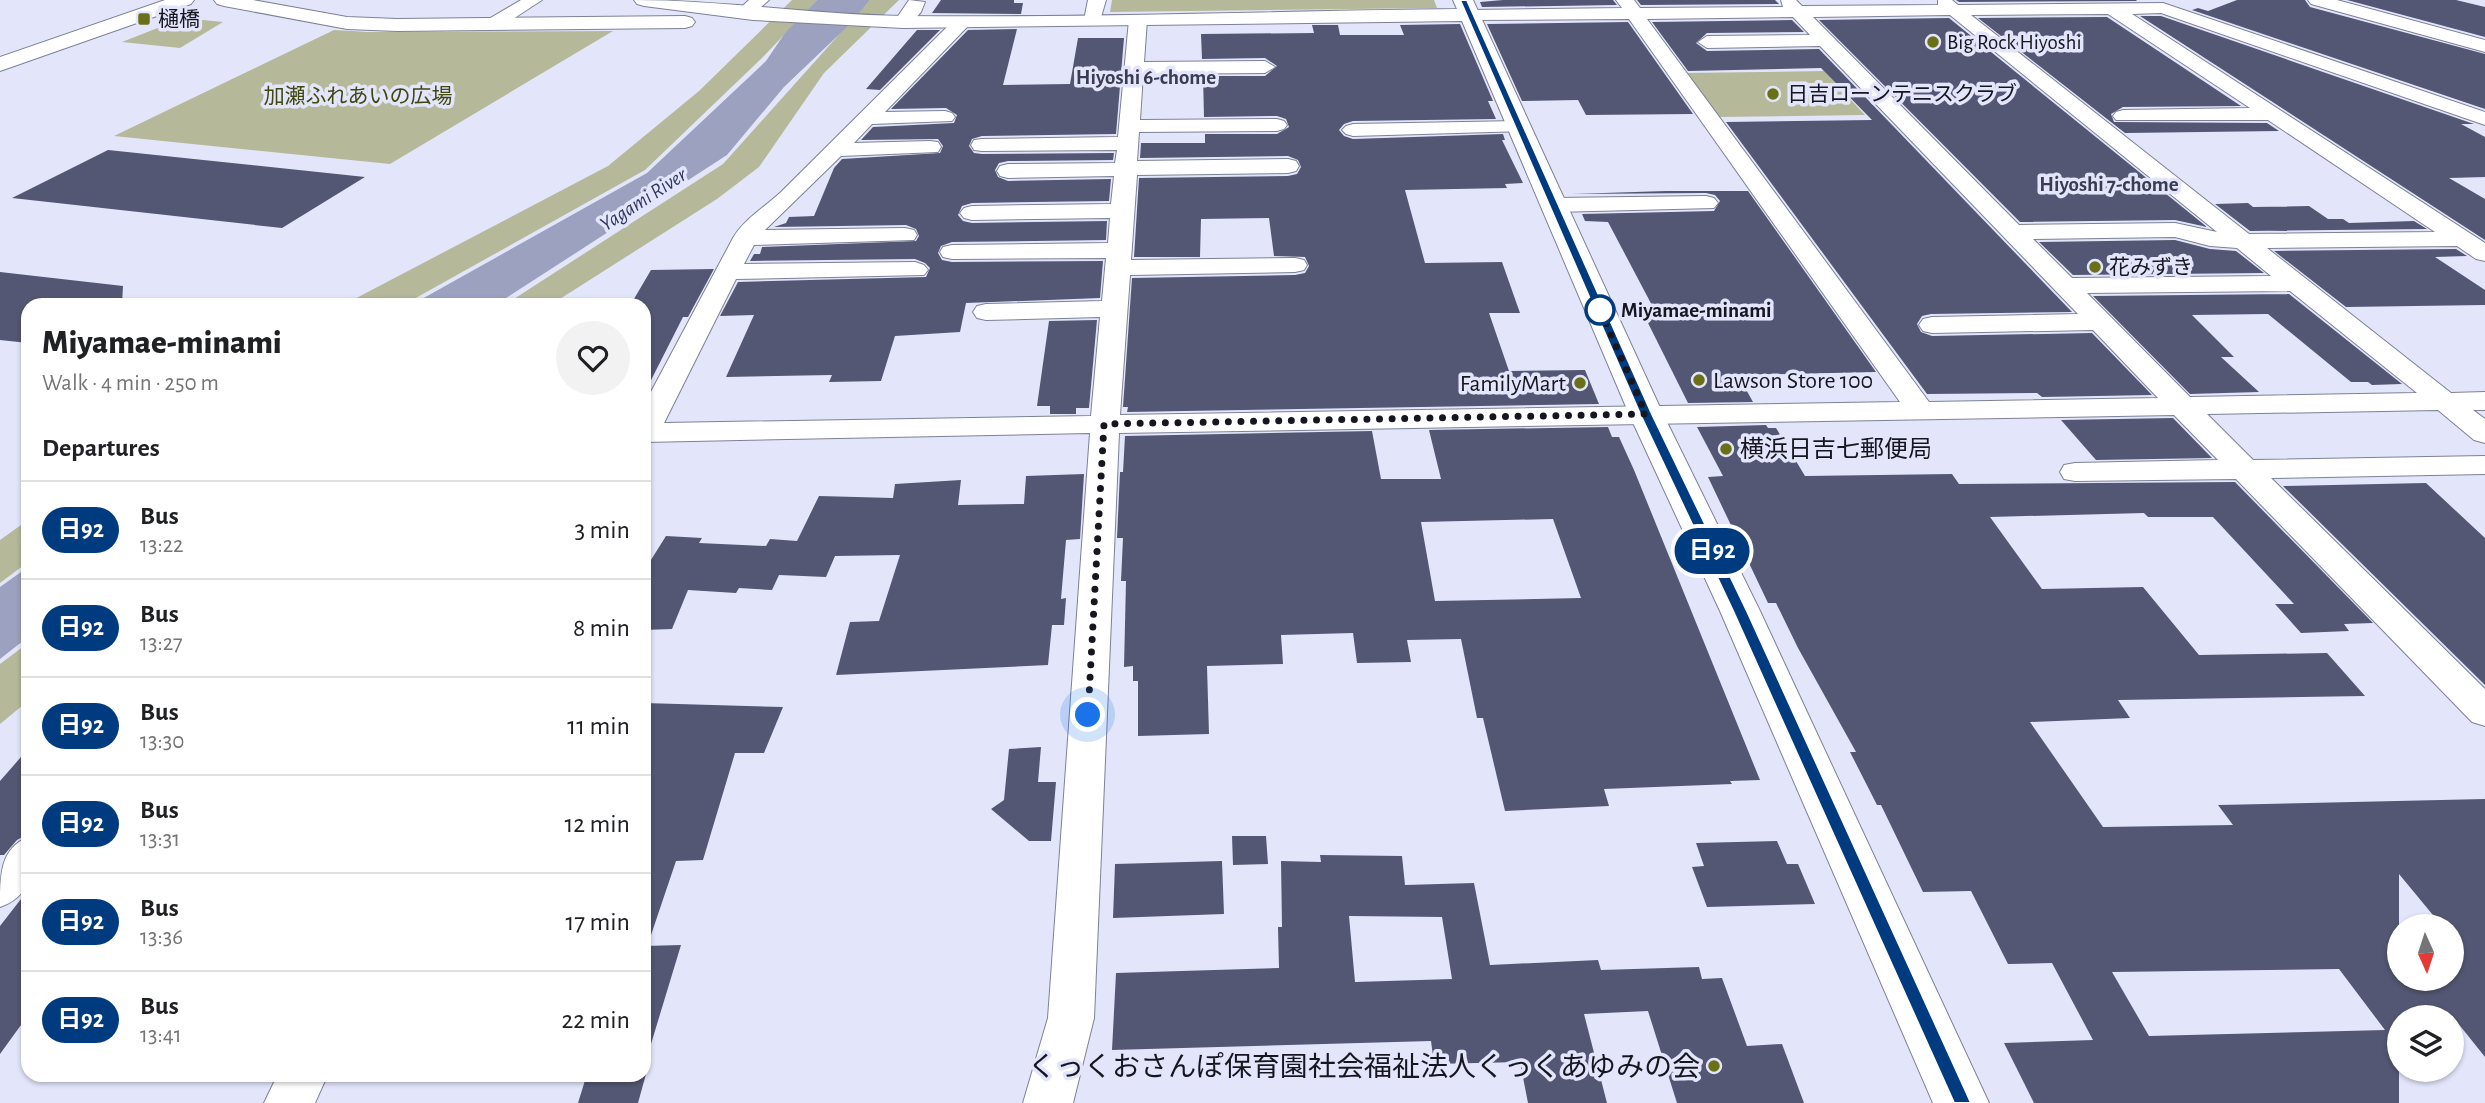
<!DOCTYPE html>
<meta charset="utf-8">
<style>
body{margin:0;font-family:"Alegreya Sans","Noto Sans JP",sans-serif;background:#f2f2f2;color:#202124;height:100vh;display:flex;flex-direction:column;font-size:26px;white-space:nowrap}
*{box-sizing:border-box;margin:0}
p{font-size:23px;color:#757577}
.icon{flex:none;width:38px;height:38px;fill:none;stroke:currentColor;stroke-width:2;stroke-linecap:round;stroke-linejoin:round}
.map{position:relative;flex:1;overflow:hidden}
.details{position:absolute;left:21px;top:298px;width:630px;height:784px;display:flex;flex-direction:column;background:#fff;border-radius:21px;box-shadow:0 2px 5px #0004}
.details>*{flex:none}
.badge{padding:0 14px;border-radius:23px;font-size:24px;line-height:46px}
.needle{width:46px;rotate:177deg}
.buttons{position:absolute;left:2387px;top:914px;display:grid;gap:14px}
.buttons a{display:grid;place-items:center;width:77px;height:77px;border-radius:50%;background:#fff;box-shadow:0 2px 5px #0004;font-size:35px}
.you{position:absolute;width:35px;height:35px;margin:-18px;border:5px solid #fff;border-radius:50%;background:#1a73e8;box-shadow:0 0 0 10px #1a73e833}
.map>.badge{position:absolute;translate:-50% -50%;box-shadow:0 0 0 4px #fff}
h2{padding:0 21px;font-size:26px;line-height:63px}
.round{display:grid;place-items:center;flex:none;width:74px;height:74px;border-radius:37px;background:#f2f2f2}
.head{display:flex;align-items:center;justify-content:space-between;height:119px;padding:0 21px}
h1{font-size:33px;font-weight:800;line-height:52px}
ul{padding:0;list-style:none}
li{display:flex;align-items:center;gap:21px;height:98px;padding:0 21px;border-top:2px solid #e0e0e0}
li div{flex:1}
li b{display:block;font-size:26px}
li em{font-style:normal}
li .badge{min-width:77px;font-weight:700;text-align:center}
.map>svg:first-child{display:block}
</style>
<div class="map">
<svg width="2485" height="1103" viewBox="0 0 2485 1103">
<rect width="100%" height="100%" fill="#e3e6fb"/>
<path fill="#b5b99a" d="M 792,0 L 817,0 L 763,57 L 645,170 L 405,304 L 345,304 L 608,166 L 699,91 Z
M 870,0 L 899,0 L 824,73 L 759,167 L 717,199 L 552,304 L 506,304 L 723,164 Z
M 1112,0 L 1434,0 L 1437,8 L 1110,12 Z
M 183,18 L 223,22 L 180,48 L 122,42 Z
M 334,30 L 368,32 L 613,31 L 390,164 L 114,136 Z
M 1824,71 L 1865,115 L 1717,117 L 1685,73 Z
M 28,520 L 28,562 L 0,583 L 0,540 Z
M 28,643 L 28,701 L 0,724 L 0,664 Z"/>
<path fill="#9ca1bf" d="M 817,0 L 870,0 L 847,27 L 784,87 L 727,155 L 497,304 L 413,304 L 647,173 L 766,61 L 785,33 Z
M 28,567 L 28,637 L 0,659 L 0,587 Z"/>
<path fill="#545773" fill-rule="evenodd" d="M 941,0 L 1014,0 L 1014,3 L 1023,3 L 1021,14 L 928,13 L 932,13 Z
M 1503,0 L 1613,0 L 1617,5 L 1482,7 L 1480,2 Z
M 1637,0 L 1775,0 L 1779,4 L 1641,5 Z
M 1956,0 L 2136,0 L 2137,1 L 1959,2 Z
M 2237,0 L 2305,0 L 2310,7 L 2485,54 L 2485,109 L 2192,10 L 2198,8 L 2208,11 Z
M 2347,0 L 2456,0 L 2485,7 L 2485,37 Z
M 2140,16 L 2161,16 L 2474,124 L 2461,124 L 2485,137 L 2485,177 L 2449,178 L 2485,199 L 2485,240 Z
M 2107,17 L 2241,106 L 2123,107 L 2111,114 L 2114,122 L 2267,123 L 2279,131 L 2125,133 L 1978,18 Z
M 1949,18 L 2207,227 L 2175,220 L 2020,222 L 1819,20 Z
M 1792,20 L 1804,32 L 1707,33 L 1696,43 L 1707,51 L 1819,49 L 2072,312 L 1931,314 L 1922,316 L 1917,324 L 1921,332 L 1932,336 L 2092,333 L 2152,395 L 2042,397 L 2037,393 L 1927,394 L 1726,122 L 1872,120 L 1821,68 L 1688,71 L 1652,22 Z
M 1628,22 L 1693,114 L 1586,115 L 1578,100 L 1522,101 L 1487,24 Z
M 1460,24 L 1493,101 L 1488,101 L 1496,119 L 1353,121 L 1344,124 L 1339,130 L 1344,136 L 1353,139 L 1503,134 L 1505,140 L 1502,140 L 1523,183 L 1505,184 L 1507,188 L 1405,190 L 1425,263 L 1502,262 L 1520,313 L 1489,313 L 1509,371 L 1585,370 L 1599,404 L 1127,412 L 1128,407 L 1123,407 L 1132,278 L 1295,275 L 1305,273 L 1309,266 L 1305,257 L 1274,256 L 1269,218 L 1201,219 L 1200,257 L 1134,257 L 1139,178 L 1288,176 L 1297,174 L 1301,167 L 1298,160 L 1288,156 L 1140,158 L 1141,143 L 1205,143 L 1205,134 L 1277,134 L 1289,127 L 1286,119 L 1277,116 L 1204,117 L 1203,76 L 1265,76 L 1277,66 L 1265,58 L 1202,59 L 1201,34 L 1314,33 L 1312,25 L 1338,25 L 1340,35 L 1404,35 L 1400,25 Z
M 1017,29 L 1003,85 L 1070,84 L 1078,38 L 1124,38 L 1116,134 L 982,136 L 972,139 L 969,146 L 974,153 L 982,154 L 1114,153 L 1113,160 L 1008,161 L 999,163 L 995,170 L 998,177 L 1008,181 L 1111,179 L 1109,201 L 972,203 L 962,206 L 958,215 L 963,221 L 972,223 L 1107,221 L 1106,240 L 952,242 L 941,246 L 938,253 L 942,260 L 952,262 L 1103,261 L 1100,298 L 966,303 L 960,332 L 895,336 L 881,381 L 829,382 L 832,375 L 726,377 L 754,315 L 720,316 L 738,282 L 926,277 L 930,268 L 925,263 L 915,259 L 750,261 L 754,254 L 760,254 L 762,247 L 916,241 L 919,236 L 916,229 L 906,225 L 774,227 L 786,223 L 789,217 L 814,216 L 834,168 L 842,159 L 940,153 L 943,146 L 938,139 L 861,140 L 873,127 L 954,123 L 957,115 L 946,108 L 891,109 L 968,30 Z
M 917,30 L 940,30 L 880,90 L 866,89 Z
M 108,150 L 365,177 L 282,228 L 12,198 Z
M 1666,191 L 1748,191 L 1876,372 L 1738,375 L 1753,402 L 1688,403 L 1642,311 L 1655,311 L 1608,222 L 1585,221 L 1582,214 L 1714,211 L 1720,201 L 1715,195 L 1706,193 L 1572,194 Z
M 2248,203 L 2253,207 L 2309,206 L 2328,219 L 2343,219 L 2349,223 L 2414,221 L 2427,229 L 2250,231 L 2215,204 Z
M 2175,240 L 2210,249 L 2236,251 L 2264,273 L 2073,275 L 2039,242 Z
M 2456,249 L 2467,256 L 2435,257 L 2485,290 L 2485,305 L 2346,307 L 2274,251 Z
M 714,269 L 688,317 L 683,317 L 644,394 L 644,304 L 631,304 L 651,270 Z
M 0,272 L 123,286 L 122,304 L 28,304 L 28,343 L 0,340 Z
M 2289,294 L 2402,384 L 2372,385 L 2368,382 L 2351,382 L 2268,314 L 2192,315 L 2234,357 L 2221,357 L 2259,392 L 2190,394 L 2093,296 Z
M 1097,320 L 1089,408 L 1076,408 L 1076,414 L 1050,414 L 1050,406 L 1037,406 L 1049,321 Z
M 2173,418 L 2212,458 L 2096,460 L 2061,420 Z
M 1766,425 L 1768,428 L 1776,428 L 1805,476 L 1952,474 L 1959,484 L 2235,482 L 2373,623 L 2344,624 L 2349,631 L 2301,633 L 2275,604 L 2294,604 L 2213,517 L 2148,517 L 2144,513 L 1990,517 L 2042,589 L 2143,587 L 2199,655 L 2327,653 L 2365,696 L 2118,700 L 2130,718 L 2030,722 L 2103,827 L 2233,825 L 2218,805 L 2485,799 L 2485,1057 L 2453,1017 L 2399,1017 L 2399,1103 L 2034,1103 L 2004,1043 L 2093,1040 L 2052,963 L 2008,964 L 1971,891 L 1923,892 L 1881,805 L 1877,805 L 1850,752 L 1856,752 L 1798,648 L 1776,603 L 1768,603 L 1708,477 L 1723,476 L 1697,427 ZM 2399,874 L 2442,926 L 2452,926 L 2452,978 L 2399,978 ZM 2339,969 L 2385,1030 L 2149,1036 L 2112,972 Z
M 1608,427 L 1612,437 L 1619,437 L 1634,470 L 1760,780 L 1730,781 L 1732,784 L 1604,789 L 1609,806 L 1505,811 L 1483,718 L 1477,718 L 1461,639 L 1407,640 L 1411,662 L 1357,663 L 1353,633 L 1281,635 L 1283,664 L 1207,666 L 1209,734 L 1138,736 L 1138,681 L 1133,681 L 1133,666 L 1124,667 L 1126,581 L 1121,581 L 1123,538 L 1117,538 L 1120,472 L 1123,472 L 1125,436 L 1372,431 L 1381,479 L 1441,479 L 1429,430 ZM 1553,519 L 1581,598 L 1435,601 L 1421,522 Z
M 1084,474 L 1080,539 L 1066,540 L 1061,599 L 1066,598 L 1064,625 L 1052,625 L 1048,665 L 836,675 L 850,622 L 879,621 L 900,555 L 835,556 L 826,577 L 779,575 L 772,590 L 739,588 L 736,593 L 688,590 L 672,629 L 644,630 L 644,571 L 666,536 L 702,538 L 699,543 L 766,546 L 770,539 L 797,541 L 819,496 L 893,498 L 895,484 L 961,480 L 958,505 L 1024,504 L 1026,476 Z
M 2426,483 L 2485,538 L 2485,685 L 2283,486 Z
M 644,703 L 783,707 L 764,753 L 735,753 L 703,860 L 676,861 L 649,941 L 644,941 Z
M 1041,747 L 1038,782 L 1056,782 L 1051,841 L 1029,841 L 991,809 L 1004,800 L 1009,749 Z
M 28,749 L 28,834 L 17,840 L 4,855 L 0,855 L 0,781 Z
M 1232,836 L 1266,836 L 1268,864 L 1233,865 Z
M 1777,841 L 1787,864 L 1798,864 L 1815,904 L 1707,907 L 1692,867 L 1704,866 L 1696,843 Z
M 1320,855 L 1402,856 L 1405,885 L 1474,883 L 1490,965 L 1598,960 L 1601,970 L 1699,967 L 1702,979 L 1722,978 L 1747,1046 L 1782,1044 L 1804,1103 L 1677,1103 L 1648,1011 L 1584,1014 L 1607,1103 L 1528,1103 L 1520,1062 L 1434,1064 L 1431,1041 L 1112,1050 L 1116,973 L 1279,968 L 1278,927 L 1282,927 L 1281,861 L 1321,862 ZM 1349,916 L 1442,917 L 1452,979 L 1355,982 Z
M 1222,861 L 1224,914 L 1113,918 L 1115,864 Z
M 28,890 L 28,1025 L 21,1025 L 0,1054 L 0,926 Z
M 681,945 L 651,1044 L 644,1043 L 644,946 Z
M 587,1074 L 646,1074 L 638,1103 L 578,1103 Z"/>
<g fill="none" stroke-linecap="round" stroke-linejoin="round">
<defs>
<path id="street" d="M 521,0 L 542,0 L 499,28 L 487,28 L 484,24 L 487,20 Z
M 749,0 L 769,0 L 750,17 L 738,17 L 735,13 Z
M 909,0 L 925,2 L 921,12 L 909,26 L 897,26 L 894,22 Z
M 1088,0 L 1106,0 L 1099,24 L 1087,24 L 1084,20 Z
M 1616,0 L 1634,0 L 1640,8 L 1783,7 L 1781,0 L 1796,0 L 1802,6 L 1938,5 L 1938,0 L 1952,0 L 1958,5 L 2163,3 L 2485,112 L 2485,125 L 2161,13 L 2132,14 L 2485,243 L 2485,261 L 2476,259 L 2457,246 L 2267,248 L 2451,393 L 2485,392 L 2485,410 L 2473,410 L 2485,419 L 2485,443 L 2474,440 L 2438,410 L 2207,414 L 2253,460 L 2485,456 L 2485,474 L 2271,478 L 2485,689 L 2485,726 L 2472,722 L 2236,479 L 2075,481 L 2064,479 L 2060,472 L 2064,465 L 2075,463 L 2218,460 L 2174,415 L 1119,433 L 1094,1018 L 1073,1103 L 1023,1103 L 1048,1018 L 1090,433 L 644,442 L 644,405 L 733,238 C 744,219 765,207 781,192 L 956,18 L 968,18 L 971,22 L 968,26 L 885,112 L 945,111 L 952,113 L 955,117 L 952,121 L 872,124 L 854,143 L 930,141 L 938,142 L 941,147 L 938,152 L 841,156 L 765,230 L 905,228 L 914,230 L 917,235 L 914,240 L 754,245 L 744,264 L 915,262 L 924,265 L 928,270 L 924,275 L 736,279 L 664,423 L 1091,416 L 1100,317 L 986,320 L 977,318 L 973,312 L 977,306 L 986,304 L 1102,301 L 1106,258 L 952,259 L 943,257 L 940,252 L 943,247 L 952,245 L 1108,243 L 1110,218 L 972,220 L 964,218 L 960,213 L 964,208 L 972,206 L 1111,204 L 1114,176 L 1008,178 L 1000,176 L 997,171 L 1000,166 L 1008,164 L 1115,163 L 1117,150 L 982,151 L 974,150 L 971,145 L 974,140 L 982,139 L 1118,137 L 1129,20 L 1138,15 L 1147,20 L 1144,62 L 1265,61 L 1275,67 L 1265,73 L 1143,74 L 1140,120 L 1277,119 L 1284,121 L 1287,125 L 1284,129 L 1277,131 L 1139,132 L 1137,161 L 1288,159 L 1296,161 L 1299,166 L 1296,171 L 1288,173 L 1137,175 L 1131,260 L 1295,258 L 1304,260 L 1307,265 L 1304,270 L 1295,272 L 1130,275 L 1120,415 L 1900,402 L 1629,19 L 1470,20 L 1461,15 L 1470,10 L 1622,8 ZM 2108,14 L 2250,108 L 2123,110 L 2116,112 L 2113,116 L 2116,120 L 2268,120 L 2435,232 L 2249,234 L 1971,15 ZM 1950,15 L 2217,232 L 2175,223 L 2019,225 L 1813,17 ZM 1793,17 L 1810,35 L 1707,36 L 1698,42 L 1707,48 L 1820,46 L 2078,314 L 1932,317 L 1923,319 L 1919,325 L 1923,331 L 1932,333 L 2093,330 L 2158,398 L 1929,402 L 1647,19 ZM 2175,237 L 2210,246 L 2237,248 L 2271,276 L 2072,278 L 2033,239 ZM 2290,291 L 2417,393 L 2190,397 L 2087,293 Z
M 2308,0 L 2337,0 L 2485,40 L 2485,52 L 2311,4 Z
M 1519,121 L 1526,123 L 1530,127 L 1526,131 L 1353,136 L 1346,134 L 1342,130 L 1346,126 L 1353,124 Z
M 1706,196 L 1714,198 L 1718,203 L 1714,208 L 1554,212 L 1546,210 L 1542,205 L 1546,200 L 1554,198 Z
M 28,837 C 28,869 36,894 0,907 C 0,875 0,849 28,837 Z
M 278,1074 L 328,1074 L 315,1103 L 264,1103 Z"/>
<path id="secondary" d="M 165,0 L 194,0 L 191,4 L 0,71 L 0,57 Z
M 214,0 L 253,0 L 347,17 L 397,19 L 685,16 L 692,18 L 695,22 L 692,26 L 685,28 L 397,31 L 347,29 L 224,6 L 217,4 Z
M 634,0 C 724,0 814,15 904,16 C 1088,18 1273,11 1457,9 L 1453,0 L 1473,0 L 1663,414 L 1760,611 L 1989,1103 L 1933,1103 L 1720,611 L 1629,414 L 1462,21 L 903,28 L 753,20 L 644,6 L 637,4 Z"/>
</defs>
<use href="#street" stroke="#7d8097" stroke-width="2"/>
<use href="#secondary" stroke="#7d8097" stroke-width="2"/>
<use href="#street" fill="#fff" fill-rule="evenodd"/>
<use href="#secondary" fill="#fff" fill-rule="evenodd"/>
</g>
<path fill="#003b80" stroke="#fff" stroke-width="2" d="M 1460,0 L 1467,0 L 1652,414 L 1747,611 L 1968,1096 L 1971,1103 L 1954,1103 L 1733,611 L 1640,414 Z"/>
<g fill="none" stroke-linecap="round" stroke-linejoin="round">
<path stroke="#15161f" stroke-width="7" stroke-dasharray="0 12.6" d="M 1088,715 L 1104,424 L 1646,414 L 1600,310"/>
</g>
<g fill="#697017" stroke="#e3e6fb" stroke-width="2.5">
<rect x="137" y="12" width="14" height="14" rx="3.5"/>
<circle cx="1933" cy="42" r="7"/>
<circle cx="1773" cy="94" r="7"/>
<circle cx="2095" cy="267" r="7"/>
<circle cx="1699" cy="380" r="7"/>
<circle cx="1580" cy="383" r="7"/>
<circle cx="1726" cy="449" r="7"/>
<circle cx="1714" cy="1066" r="7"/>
</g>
<circle fill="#fff" stroke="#003b80" stroke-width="3.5" cx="1600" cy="310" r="14"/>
<g text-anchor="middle" stroke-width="7" stroke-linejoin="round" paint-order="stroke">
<g font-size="21" fill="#15161f" stroke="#e3e6fb" text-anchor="start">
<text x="158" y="26">樋橋</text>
<text x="1947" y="49">Big Rock Hiyoshi</text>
<text x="1787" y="101">日吉ローンテニスクラブ</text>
<text x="2109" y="274">花みずき</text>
</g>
<g font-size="21" font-weight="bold" fill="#3a3d52" stroke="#e3e6fb">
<text x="1146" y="84">Hiyoshi 6-chome</text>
<text x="2109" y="191">Hiyoshi 7-chome</text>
</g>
<g font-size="21" fill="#424710" stroke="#e3e6fb">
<text x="358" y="103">加瀬ふれあいの広場</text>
</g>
<g font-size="21" font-style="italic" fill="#343762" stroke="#e3e6fb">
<text transform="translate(643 199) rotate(-33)" y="7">Yagami River</text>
</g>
<g font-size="21" font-weight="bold" fill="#15161f" stroke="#e3e6fb" text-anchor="start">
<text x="1621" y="317">Miyamae-minami</text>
</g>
<g font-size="24" fill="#15161f" stroke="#e3e6fb" text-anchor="start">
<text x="1713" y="388">Lawson Store 100</text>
<text x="1566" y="391" text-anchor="end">FamilyMart</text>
<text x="1740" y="457">横浜日吉七郵便局</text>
</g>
<g font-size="28" fill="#15161f" stroke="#e3e6fb" text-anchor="end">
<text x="1700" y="1076">くっくおさんぽ保育園社会福祉法人くっくあゆみの会</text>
</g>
</g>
</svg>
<div class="buttons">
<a><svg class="needle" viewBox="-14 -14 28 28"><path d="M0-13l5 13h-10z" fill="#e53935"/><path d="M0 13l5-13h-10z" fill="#757577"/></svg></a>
<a><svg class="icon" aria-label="layers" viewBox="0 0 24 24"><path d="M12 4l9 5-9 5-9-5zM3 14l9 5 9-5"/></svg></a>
</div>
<div class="you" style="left:1088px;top:715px"></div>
<b class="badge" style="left:1712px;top:551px;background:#003b80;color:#fff">日92</b>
<section class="details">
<div class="head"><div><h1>Miyamae-minami</h1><p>Walk · 4 min · 250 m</p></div><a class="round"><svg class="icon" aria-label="heart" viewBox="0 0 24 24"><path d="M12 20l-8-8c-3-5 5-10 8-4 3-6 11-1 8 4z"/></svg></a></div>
<h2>Departures</h2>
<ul>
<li><span class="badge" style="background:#003b80;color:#fff">日92</span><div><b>Bus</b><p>13:22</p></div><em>3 min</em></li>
<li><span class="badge" style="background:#003b80;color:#fff">日92</span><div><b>Bus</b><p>13:27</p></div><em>8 min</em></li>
<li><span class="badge" style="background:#003b80;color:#fff">日92</span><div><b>Bus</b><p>13:30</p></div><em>11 min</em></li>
<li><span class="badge" style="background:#003b80;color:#fff">日92</span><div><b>Bus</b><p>13:31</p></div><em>12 min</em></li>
<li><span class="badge" style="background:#003b80;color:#fff">日92</span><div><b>Bus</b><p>13:36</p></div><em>17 min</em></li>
<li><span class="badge" style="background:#003b80;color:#fff">日92</span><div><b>Bus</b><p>13:41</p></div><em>22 min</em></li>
</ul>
</section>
</div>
